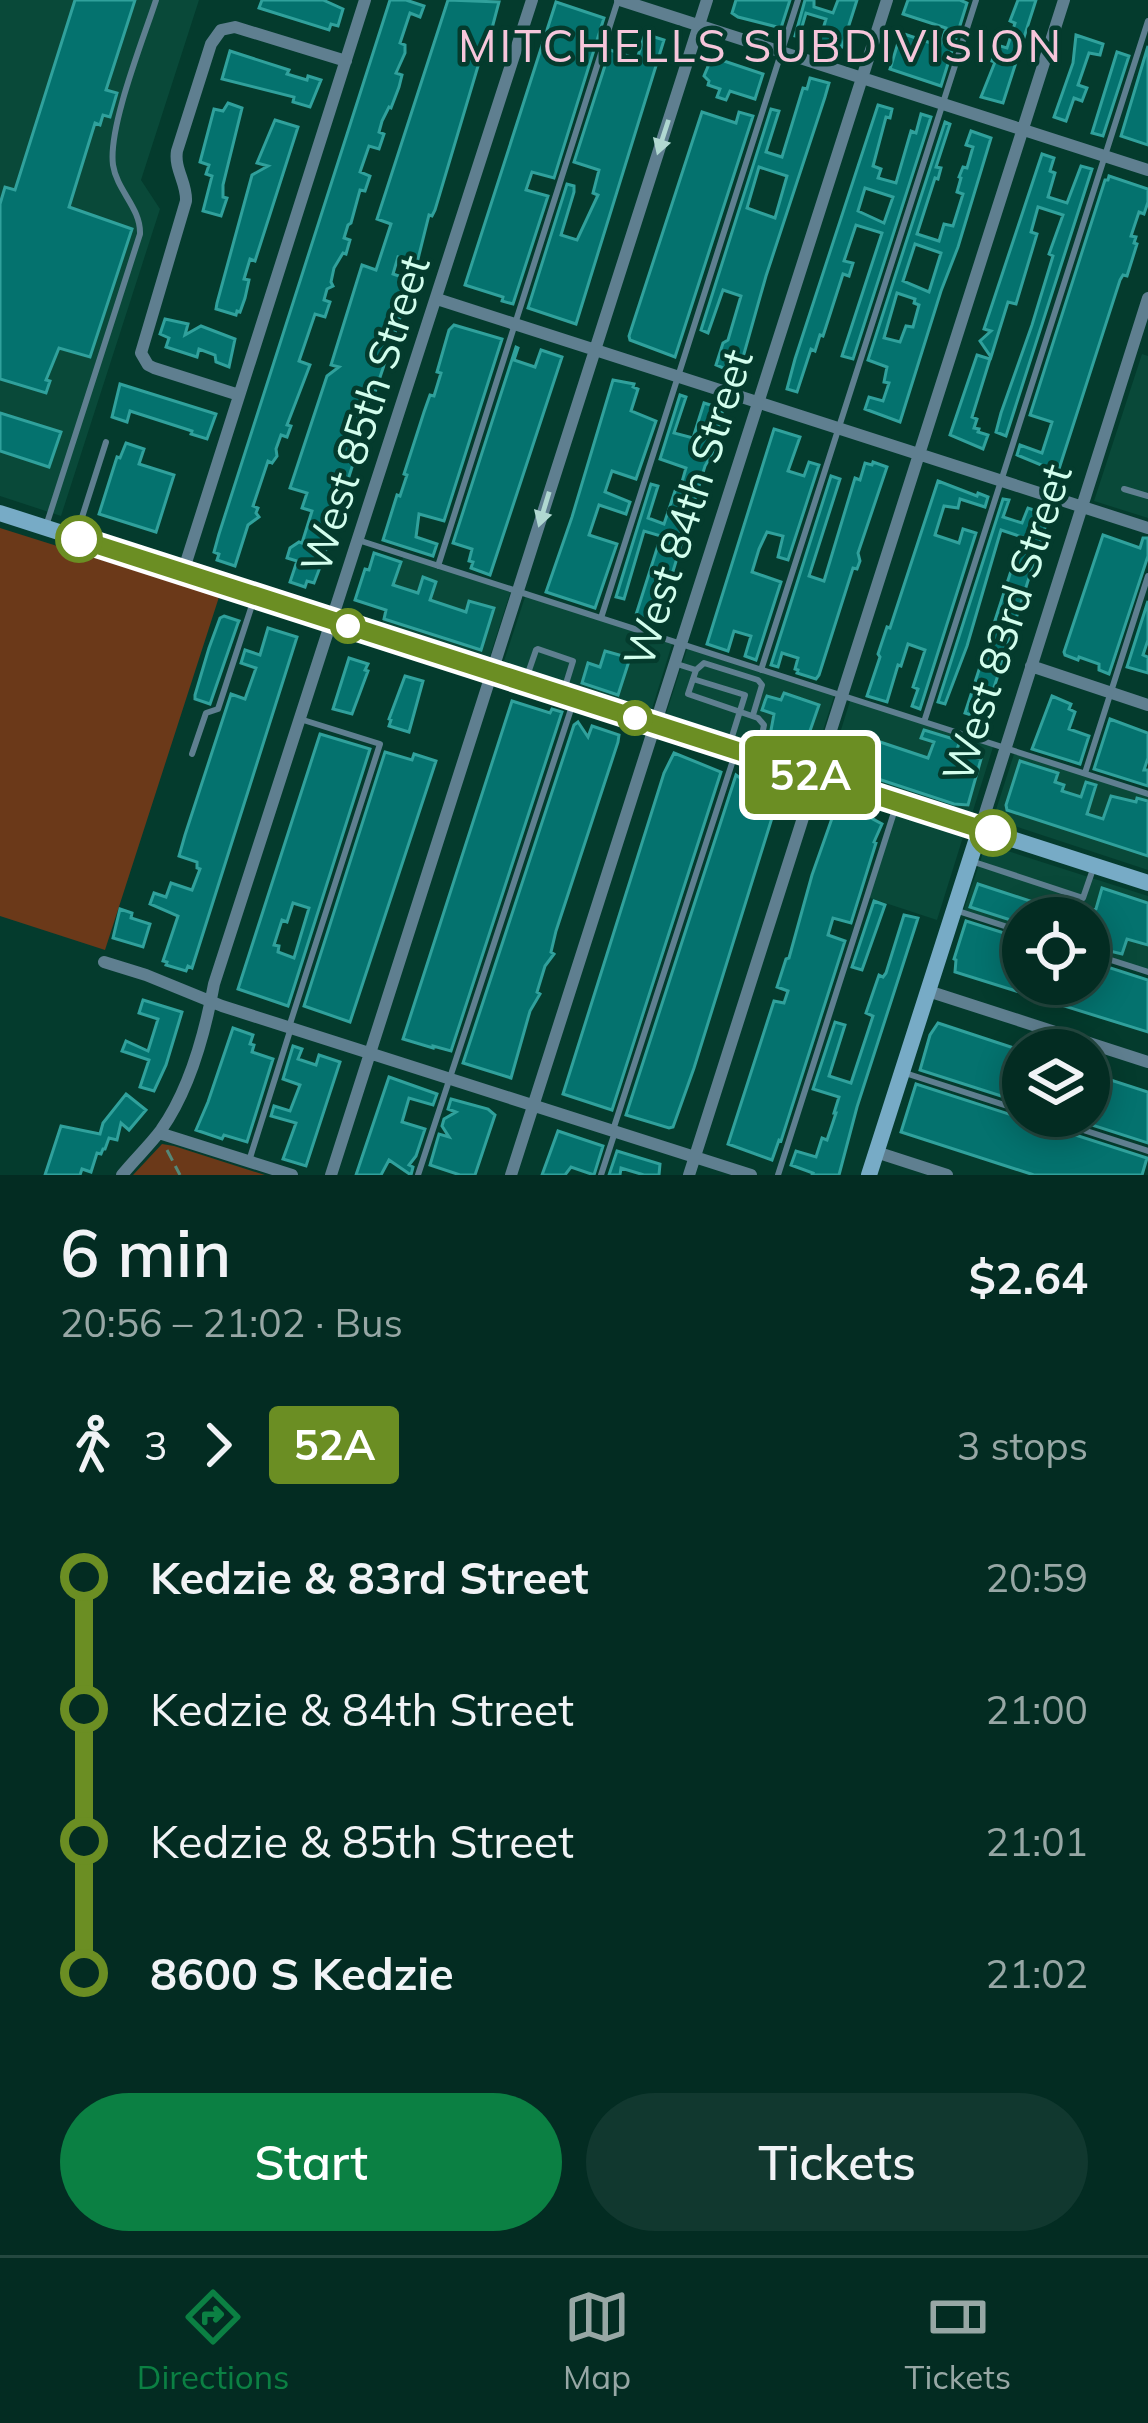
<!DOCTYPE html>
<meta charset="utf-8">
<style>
body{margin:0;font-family:Mulish,sans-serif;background:#11382f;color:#f1f3f6;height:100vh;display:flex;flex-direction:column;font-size:45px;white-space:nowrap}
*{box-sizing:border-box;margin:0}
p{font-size:39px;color:#97a7a5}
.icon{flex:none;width:66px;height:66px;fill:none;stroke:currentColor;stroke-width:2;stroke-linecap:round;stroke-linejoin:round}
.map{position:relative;height:1175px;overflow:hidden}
.drawer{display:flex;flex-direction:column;background:#032c22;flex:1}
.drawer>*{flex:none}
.badge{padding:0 24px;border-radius:9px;font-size:42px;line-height:78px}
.buttons{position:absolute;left:1002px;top:897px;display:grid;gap:24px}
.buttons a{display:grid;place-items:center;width:108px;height:108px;border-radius:50%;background:#032c22;box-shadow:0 6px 30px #0003,0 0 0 3px #244840;font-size:60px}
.map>.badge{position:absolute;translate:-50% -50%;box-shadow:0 0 0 6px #fff}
.legs{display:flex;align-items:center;gap:18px;height:132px;padding:0 60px;font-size:39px}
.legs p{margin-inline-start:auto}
.head{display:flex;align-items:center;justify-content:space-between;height:204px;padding:0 60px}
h1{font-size:66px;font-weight:600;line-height:90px}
.button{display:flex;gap:24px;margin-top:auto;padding:24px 60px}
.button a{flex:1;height:138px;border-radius:72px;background:#0b8043;color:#fff;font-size:48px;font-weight:600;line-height:138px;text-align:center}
.button a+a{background:#11382f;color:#f1f3f6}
ul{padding:0 60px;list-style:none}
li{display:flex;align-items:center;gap:42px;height:132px;font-size:45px}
li i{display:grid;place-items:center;width:18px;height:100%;margin:0 15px;background:currentColor}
li i::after{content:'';width:30px;height:30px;margin:-15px;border:9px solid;border-radius:50%;background:#032c22}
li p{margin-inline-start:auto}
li:first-child i{background:linear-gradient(#0000 50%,currentColor 0)}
li:last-child i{background:linear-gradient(currentColor 50%,#0000 0)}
.menu{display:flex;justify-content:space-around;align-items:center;height:168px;border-top:3px solid #244840;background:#032c22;font-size:33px;color:#97a7a5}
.menu a{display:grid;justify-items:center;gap:6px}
.menu .active{color:#0b8043}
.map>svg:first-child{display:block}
</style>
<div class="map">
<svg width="1148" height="1175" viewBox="0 0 1148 1175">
<rect width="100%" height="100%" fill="#043b2d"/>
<path fill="#094939" d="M 0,0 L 199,0 L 141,180 L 160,209 L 61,516 L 0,496 Z
M 1142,354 L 1148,356 L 1148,518 L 1094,501 Z
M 404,555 L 511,590 L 489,659 L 382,624 Z
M 526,594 L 673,641 L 651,712 L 503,664 Z
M 688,646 L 835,693 L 813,762 L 666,714 Z
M 851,698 L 994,744 L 972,814 L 829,768 Z
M 1015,751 L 1148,794 L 1148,870 L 993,819 Z
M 894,814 L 963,837 L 937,920 L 867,897 Z
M 986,844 L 1148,896 L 1148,972 L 1089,953 L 1089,918 L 1023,918 L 1023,932 L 963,912 Z"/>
<path fill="#6b3919" d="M 0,528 L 219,597 L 105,950 L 0,916 Z
M 162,1144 L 174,1146 L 265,1175 L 133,1175 Z"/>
<path fill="#04726e" stroke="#30a19c" stroke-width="3" fill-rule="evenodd" d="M 75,0 L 135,0 L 106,90 L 117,93 L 110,117 L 103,115 L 100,125 L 95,123 L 69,207 L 132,229 L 90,357 L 59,348 L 46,380 L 50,381 L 46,393 L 0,379 L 0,204 L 5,187 L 15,190 Z
M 262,0 L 323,0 L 343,9 L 338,26 L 331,24 L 329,30 L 259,8 Z
M 390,0 L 406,0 L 424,6 L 420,17 L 410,13 L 400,43 L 405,45 L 405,53 L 396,73 L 402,75 L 399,87 L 391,108 L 389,107 L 382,121 L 379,132 L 384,134 L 379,149 L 369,146 L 360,172 L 370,176 L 365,191 L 360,190 L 351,223 L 348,225 L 344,238 L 350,240 L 346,254 L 343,253 L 334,268 L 331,282 L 333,286 L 327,289 L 324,300 L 330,302 L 325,317 L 315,314 L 299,361 L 310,365 L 287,425 L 291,426 L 287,437 L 281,435 L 276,449 L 277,456 L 272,463 L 268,461 L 253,506 L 258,508 L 256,513 L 259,517 L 248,525 L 235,566 L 217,560 L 219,554 L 214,552 L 219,534 Z
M 448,0 L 499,2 L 486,51 L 481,56 L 435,210 L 432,216 L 429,215 L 417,263 L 398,257 L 393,274 L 411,280 L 405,303 L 374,395 L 371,394 L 356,444 L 359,445 L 322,562 L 314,583 L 307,581 L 305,587 L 290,582 L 297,561 L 287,558 L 290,548 L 299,542 L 302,543 L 312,511 L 302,508 L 307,493 L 290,488 L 327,376 L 339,367 L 331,365 L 362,265 L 376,270 L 391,224 L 377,219 Z
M 736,0 L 790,0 L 781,28 L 738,17 L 732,13 Z
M 805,0 L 814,0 L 814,7 L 833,13 L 838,0 L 857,0 L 842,47 L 822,42 L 820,39 L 826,19 L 806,13 L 799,37 L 795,36 Z
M 908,0 L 960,0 L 967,3 L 941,86 L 890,69 L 901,33 L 940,46 L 946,28 L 903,14 Z
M 1018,0 L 1036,0 L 1003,103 L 981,97 L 995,62 L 992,61 L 997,45 L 1007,48 L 1015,23 L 1010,21 Z
M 556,2 L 604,18 L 554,178 L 532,172 L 526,190 L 548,196 L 513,304 L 502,301 L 503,297 L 465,285 Z
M 645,34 L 664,40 L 576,324 L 528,308 L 567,184 L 574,186 L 574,192 L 561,235 L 577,240 L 598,195 L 593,193 L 599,170 L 574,162 L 610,50 L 637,59 Z
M 1076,35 L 1103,44 L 1100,55 L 1089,53 L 1078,85 L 1087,88 L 1082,101 L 1074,98 L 1066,121 L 1054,117 L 1073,63 Z
M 1148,46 L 1148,145 L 1121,136 Z
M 230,51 L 289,70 L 287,74 L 307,80 L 308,76 L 321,80 L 310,107 L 293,102 L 294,97 L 222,79 Z
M 1117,52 L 1129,56 L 1103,136 L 1092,133 Z
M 712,57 L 763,74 L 755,99 L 730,91 L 726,100 L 717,97 L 720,89 L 708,85 L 709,81 L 704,76 Z
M 810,78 L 829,83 L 825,97 L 766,276 L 740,368 L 736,368 L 735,373 L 716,365 L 723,343 L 728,340 L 741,296 L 723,290 L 708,333 L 701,330 L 771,109 L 779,111 L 766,152 L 782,157 L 803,88 L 807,89 ZM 759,167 L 787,176 L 775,218 L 747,208 Z
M 228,103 L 242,108 L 223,185 L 223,197 L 227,198 L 221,216 L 203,211 L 212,176 L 206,174 L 209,165 L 200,162 L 214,109 L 223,111 Z
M 878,105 L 892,109 L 890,118 L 886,117 L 873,166 L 881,169 L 878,178 L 896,183 L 911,131 L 916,133 L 921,114 L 931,117 L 853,359 L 842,356 L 882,233 L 856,225 L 844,261 L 853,263 L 849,276 L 843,274 L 823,336 L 820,335 L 815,351 L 811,349 L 797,392 L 787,389 L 795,359 ZM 865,188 L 893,197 L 884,223 L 858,211 Z
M 702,112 L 736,123 L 739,112 L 753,116 L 675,357 L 630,340 L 629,336 Z
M 275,120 L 298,127 L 255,261 L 250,259 L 244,279 L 249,280 L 245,298 L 240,312 L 237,311 L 236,315 L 216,309 L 217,303 L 252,175 L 268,166 L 257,163 Z
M 945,122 L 950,124 L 936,167 L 941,168 L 938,179 L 935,178 L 917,234 L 939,241 L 944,224 L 953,226 L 963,194 L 957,192 L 961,178 L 959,177 L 963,167 L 967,168 L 973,147 L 966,145 L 971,131 L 991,138 L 958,247 L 941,291 L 900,422 L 865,409 L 869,397 L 883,401 L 889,383 L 884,382 L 887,367 L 868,360 ZM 915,244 L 941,253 L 929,292 L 903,281 ZM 897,293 L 915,299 L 914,303 L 919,305 L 913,327 L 906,326 L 900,342 L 884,338 Z
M 1042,154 L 1054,158 L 1050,171 L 1055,173 L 1048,197 L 1067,203 L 1081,166 L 1092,169 L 1006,436 L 996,432 L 1001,413 L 1032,325 L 1053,256 L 1049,254 L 1063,215 L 1038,207 L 1031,232 L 1037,234 L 1016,304 L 1008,302 L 991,357 L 980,341 L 991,331 L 984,329 L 986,323 Z
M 1109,176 L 1148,189 L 1148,202 L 1144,214 L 1139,212 L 1131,236 L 1136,237 L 1134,243 L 1137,244 L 1127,276 L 1123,275 L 1120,280 L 1058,472 L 1017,455 L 1020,445 L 1042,453 L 1052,422 L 1030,415 L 1105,180 L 1108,180 Z
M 165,319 L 188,324 L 185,335 L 201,326 L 235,339 L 229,367 L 216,362 L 215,355 L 199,349 L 197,357 L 166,347 L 169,338 L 160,334 Z
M 454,325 L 502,339 L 444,521 L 419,514 L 416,537 L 437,544 L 433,556 L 383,540 L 397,495 L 400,496 L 407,475 L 404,474 L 424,412 L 430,395 L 434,396 L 441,373 L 437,372 L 449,330 Z
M 516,347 L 518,348 L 514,360 L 535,367 L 541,350 L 562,357 L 490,575 L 471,568 L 473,562 L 469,561 L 472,549 L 453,543 Z
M 977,355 L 990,359 L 972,417 L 977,419 L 974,428 L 979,429 L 978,432 L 988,435 L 983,449 L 950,435 Z
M 613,380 L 634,384 L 633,387 L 638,389 L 631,411 L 656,421 L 636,479 L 612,471 L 605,492 L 630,502 L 626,514 L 599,505 L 589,535 L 617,544 L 595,608 L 546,592 L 572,517 Z
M 120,384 L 216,414 L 207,439 L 191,434 L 192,431 L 130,411 L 127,422 L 112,417 Z
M 680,395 L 686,397 L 674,433 L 693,438 L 704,403 L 723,409 L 712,454 L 705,466 L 667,591 L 653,627 L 634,621 L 661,536 L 644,531 L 624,599 L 616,597 L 651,484 L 658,486 L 648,518 L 664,524 L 675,491 L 680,489 L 686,468 L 660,459 Z
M 0,413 L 61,432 L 49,467 L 0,451 Z
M 774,429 L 800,437 L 788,471 L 804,476 L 809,462 L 819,465 L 788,560 L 778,557 L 783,536 L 767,532 L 759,549 L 752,572 L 781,582 L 756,660 L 745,656 L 751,636 L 734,631 L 728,651 L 707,644 Z
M 126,443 L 144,449 L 139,464 L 174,475 L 156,532 L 99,514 L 117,457 L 120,458 Z
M 873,462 L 887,467 L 858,553 L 860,561 L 857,569 L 853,568 L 819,675 L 816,679 L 797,673 L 798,670 L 795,669 L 798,658 L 782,653 L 778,667 L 771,665 L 831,476 L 840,479 L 809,576 L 824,581 L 855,478 L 860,480 L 865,463 L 872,465 Z
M 938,481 L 977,496 L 978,493 L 988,497 L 985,507 L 960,499 L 958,508 L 944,506 L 935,535 L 959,543 L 963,529 L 976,533 L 920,709 L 912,706 L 918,689 L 913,687 L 925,650 L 908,644 L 901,666 L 898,665 L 887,702 L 867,696 L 880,657 L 878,654 L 887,627 L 890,628 Z
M 1003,499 L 1009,500 L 1003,517 L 1022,523 L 1028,508 L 1049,515 L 984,719 L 965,713 L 1022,537 L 1001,530 L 967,646 L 945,704 L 938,702 Z
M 1103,535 L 1140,548 L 1143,538 L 1148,538 L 1148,556 L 1109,674 L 1099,670 L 1099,664 L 1079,657 L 1078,660 L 1065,655 L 1064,652 Z
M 374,553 L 401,562 L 393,585 L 418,593 L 423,577 L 436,582 L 430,600 L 466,612 L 469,601 L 494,608 L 481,650 L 384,619 L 386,610 L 355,600 L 365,569 L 369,570 Z
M 1148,601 L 1148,640 L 1143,655 L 1148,657 L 1148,673 L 1127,667 Z
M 224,616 L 239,621 L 238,623 L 210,704 L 195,699 L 195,695 L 209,648 L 220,618 Z
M 268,628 L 297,637 L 192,968 L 188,966 L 186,971 L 166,965 L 167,962 L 163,961 L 178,916 L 150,904 L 154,893 L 166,897 L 171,883 L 192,890 L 200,869 L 197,868 L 197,862 L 179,856 L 185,835 L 231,694 L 245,699 L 256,668 L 241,663 L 245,650 L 260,655 Z
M 605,651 L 630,658 L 618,695 L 582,683 L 588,663 L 600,667 Z
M 349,658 L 368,664 L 365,670 L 368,671 L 352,714 L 333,709 Z
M 405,676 L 423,681 L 409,732 L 389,726 L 391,720 L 389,719 Z
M 784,693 L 819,705 L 803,751 L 769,741 L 774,714 L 762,710 L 765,701 L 767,696 L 781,700 Z
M 1052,696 L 1071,704 L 1069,709 L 1075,712 L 1069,729 L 1089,736 L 1080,764 L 1032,749 Z
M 512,701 L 550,713 L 552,709 L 562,712 L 451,1051 L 433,1046 L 433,1048 L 403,1039 Z
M 1110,719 L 1148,733 L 1148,758 L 1144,770 L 1148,770 L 1148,786 L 1094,769 Z
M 578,722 L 588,737 L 592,726 L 619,735 L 618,742 L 556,931 L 551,952 L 554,954 L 545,966 L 537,992 L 540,994 L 530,1011 L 511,1078 L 463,1063 L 574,725 Z
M 924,730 L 960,741 L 956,752 L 981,759 L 968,805 L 954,804 L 869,776 L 880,742 L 928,758 L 934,742 L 921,738 Z
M 320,734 L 370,749 L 288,1006 L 238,989 ZM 293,903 L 309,908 L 294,958 L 278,952 L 279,946 L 274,945 L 282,920 L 287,922 Z
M 385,752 L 412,760 L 414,754 L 436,761 L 350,1022 L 304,1006 Z
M 674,753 L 721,772 L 612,1110 L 563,1094 L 664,773 Z
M 1020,761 L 1058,773 L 1055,782 L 1064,785 L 1062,791 L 1081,797 L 1086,782 L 1096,785 L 1087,814 L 1103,819 L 1111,796 L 1136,802 L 1137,798 L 1148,801 L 1148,856 L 1007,810 L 1006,805 Z
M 736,775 L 750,785 L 753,777 L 781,789 L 694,1068 L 673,1127 L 669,1128 L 626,1115 Z
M 836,807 L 869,817 L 882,824 L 874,842 L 876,843 L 851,923 L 833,918 L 828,935 L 845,941 L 781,1141 L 779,1140 L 772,1160 L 728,1144 L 774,1001 L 784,1003 L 788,991 L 777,987 L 786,959 L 789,958 L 812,875 Z
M 978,884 L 1076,916 L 1076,918 L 1023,918 L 1023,924 L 970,907 Z
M 1102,888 L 1148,903 L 1148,945 L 1127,939 L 1122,954 L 1089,946 L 1089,912 L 1096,909 Z
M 874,901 L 885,905 L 862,970 L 852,967 Z
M 120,909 L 132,913 L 131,918 L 150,924 L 143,947 L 113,938 Z
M 904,915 L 918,918 L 857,1107 L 839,1175 L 812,1175 L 813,1173 L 791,1165 L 796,1151 L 816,1157 L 822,1138 L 827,1140 L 836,1113 L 834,1113 L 839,1097 L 813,1089 L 835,1022 L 845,1025 L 829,1076 L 851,1083 L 873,1016 L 866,1013 L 879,975 L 883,977 L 886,973 Z
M 966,921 L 1023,939 L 1023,959 L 1019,967 L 1023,970 L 1019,984 L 1089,984 L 1089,961 L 1148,980 L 1148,1032 L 955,972 L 956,960 L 954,959 Z
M 143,1000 L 182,1012 L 166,1065 L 154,1091 L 140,1087 L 149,1060 L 122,1051 L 126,1041 L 148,1051 L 158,1019 L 139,1013 Z
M 938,1023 L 1023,1051 L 1023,1103 L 920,1070 L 930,1035 Z
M 233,1028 L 253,1035 L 250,1044 L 254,1045 L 252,1052 L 273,1059 L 247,1142 L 224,1135 L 222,1139 L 196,1130 L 208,1102 Z
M 293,1046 L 302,1049 L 298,1059 L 316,1065 L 319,1055 L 340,1062 L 306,1166 L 283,1159 L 296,1123 L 271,1116 L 274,1106 L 290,1111 L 300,1085 L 283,1079 Z
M 1089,1073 L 1148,1092 L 1148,1143 L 1064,1116 L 1089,1116 Z
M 389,1077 L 437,1094 L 433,1105 L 409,1098 L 402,1122 L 425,1129 L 416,1156 L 409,1165 L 413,1167 L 411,1175 L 389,1160 L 381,1175 L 356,1175 Z
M 916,1084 L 1021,1118 L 1033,1116 L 1038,1123 L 1147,1158 L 1142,1175 L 1034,1175 L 901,1132 Z
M 126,1094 L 146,1110 L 129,1130 L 121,1123 L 117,1140 L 109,1138 L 105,1149 L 103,1149 L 101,1154 L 97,1153 L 91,1172 L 82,1169 L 80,1175 L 45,1175 L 61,1126 L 100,1134 L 103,1123 Z
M 451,1099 L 488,1109 L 495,1115 L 475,1175 L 460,1175 L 430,1165 L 439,1134 L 449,1137 L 442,1126 L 444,1119 L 456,1112 L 448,1109 Z
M 558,1131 L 603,1146 L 594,1175 L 571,1167 L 565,1175 L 542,1175 Z
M 617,1151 L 660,1164 L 659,1175 L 644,1175 L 621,1168 L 620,1175 L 609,1175 Z"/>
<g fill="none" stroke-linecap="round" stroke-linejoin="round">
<path stroke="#558878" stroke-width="3" stroke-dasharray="12 6" stroke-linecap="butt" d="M 167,1150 L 180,1175"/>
<path stroke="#5f7f90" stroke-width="6" d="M 1124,489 L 1148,496
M 46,526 L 140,234 C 141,208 117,191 113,165 C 108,127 143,40 156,0
M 76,536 L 106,442
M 358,540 L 1148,794
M 438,566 L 618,0
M 601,618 L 798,0
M 677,664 L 696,670 L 688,694 L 758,718 L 764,725 L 758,756
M 696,670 L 704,663 L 758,680 L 762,685 L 753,715
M 761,670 L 976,0
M 526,679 L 536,650 L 538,649 L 573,661 L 564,690
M 693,679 L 745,695 L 730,743
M 924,722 L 1148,21
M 192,754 L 206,713 L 218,709 L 254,599
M 1085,773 L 1148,576
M 971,861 L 1083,898 L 1093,869
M 958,911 L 1023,932
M 1089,953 L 1148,972
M 289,1027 L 380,744 L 300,719
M 905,1073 L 1023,1111
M 1040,1116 L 1148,1151
M 613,1130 L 735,754
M 249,1161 L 290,1031
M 418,1175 L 574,700
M 601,1175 L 614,1135
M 778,1175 L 896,806"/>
<path stroke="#5f7f90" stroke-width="12" d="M 620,0 L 1148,170
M 437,299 L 1148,528
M 239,395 L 154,368 L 148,365 L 141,353 L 186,201 C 187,183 174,169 177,151 L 211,44 L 221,30 L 235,27 L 346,61
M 183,572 L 365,0
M 1031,666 L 1148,705
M 980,829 L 1148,298
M 104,962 L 146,975 L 222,1006 L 751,1175
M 928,991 L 1148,1062
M 159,1133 L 292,1175
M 876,1152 L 947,1175
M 122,1175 C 134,1160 149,1146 161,1130 C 190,1089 205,1033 214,984 L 532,0
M 331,1175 L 707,0
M 511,1175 L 887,0
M 689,1175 L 1064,0"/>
<path stroke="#77abc6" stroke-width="16" d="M 0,513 L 1148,883
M 869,1175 L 980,829"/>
</g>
<defs><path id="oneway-solid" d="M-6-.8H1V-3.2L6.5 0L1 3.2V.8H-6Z" transform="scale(3)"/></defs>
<g fill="#b0d8d1">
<use href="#oneway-solid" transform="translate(663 137) rotate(108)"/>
<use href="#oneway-solid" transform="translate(544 509) rotate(107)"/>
</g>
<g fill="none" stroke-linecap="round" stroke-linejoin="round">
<defs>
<path id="line-1" d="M 79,539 L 993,833"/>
</defs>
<use href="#line-1" stroke="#fff" stroke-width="27"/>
<use href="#line-1" stroke="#6b8e23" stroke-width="18"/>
</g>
<g fill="#fff" stroke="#6b8e23" stroke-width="6">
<circle cx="79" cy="539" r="21"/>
<circle cx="348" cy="626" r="15"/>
<circle cx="635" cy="718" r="15"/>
<circle cx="993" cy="833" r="21"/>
</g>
<g text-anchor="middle" stroke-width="9" stroke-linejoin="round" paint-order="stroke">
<g font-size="42" fill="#d2feed" stroke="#043b2d">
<text transform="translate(365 414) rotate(-72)" y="15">West 85th Street</text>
<text transform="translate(688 508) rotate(-72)" y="15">West 84th Street</text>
<text transform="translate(1007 623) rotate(-72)" y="15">West 83rd Street</text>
</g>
<g font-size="45" letter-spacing="3" fill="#f6c6db" stroke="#043b2d">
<text x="761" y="62">MITCHELLS SUBDIVISION</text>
</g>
</g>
</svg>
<div class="buttons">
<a><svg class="icon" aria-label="locate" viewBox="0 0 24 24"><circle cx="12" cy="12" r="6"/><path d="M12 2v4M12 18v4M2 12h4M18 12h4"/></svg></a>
<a><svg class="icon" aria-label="layers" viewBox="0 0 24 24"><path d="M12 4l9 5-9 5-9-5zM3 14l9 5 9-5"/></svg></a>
</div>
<b class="badge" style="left:810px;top:775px;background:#6b8e23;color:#fff">52A</b>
</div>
<section class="drawer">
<div class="head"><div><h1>6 min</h1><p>20:56 – 21:02 · Bus</p></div><b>$2.64</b></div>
<div class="legs"><svg class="icon" aria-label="walk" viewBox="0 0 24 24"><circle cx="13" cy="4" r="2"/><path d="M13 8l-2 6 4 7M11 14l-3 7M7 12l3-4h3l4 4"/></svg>3<svg class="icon" aria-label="forward" viewBox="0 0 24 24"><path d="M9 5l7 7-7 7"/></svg><b class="badge" style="background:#6b8e23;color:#fff">52A</b><p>3 stops</p></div>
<ul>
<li><i style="color:#6b8e23"></i><b>Kedzie &amp; 83rd Street</b><p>20:59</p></li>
<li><i style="color:#6b8e23"></i><span>Kedzie &amp; 84th Street</span><p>21:00</p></li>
<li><i style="color:#6b8e23"></i><span>Kedzie &amp; 85th Street</span><p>21:01</p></li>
<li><i style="color:#6b8e23"></i><b>8600 S Kedzie</b><p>21:02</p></li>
</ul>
<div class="button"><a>Start</a><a>Tickets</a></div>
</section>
<nav class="menu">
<a class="active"><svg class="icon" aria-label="directions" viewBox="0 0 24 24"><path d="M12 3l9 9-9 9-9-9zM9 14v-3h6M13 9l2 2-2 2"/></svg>Directions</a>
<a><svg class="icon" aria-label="map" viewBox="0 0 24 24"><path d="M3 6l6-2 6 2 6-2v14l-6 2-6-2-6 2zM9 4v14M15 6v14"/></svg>Map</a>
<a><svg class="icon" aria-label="tickets" viewBox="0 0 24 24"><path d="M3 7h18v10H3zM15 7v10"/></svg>Tickets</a>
</nav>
